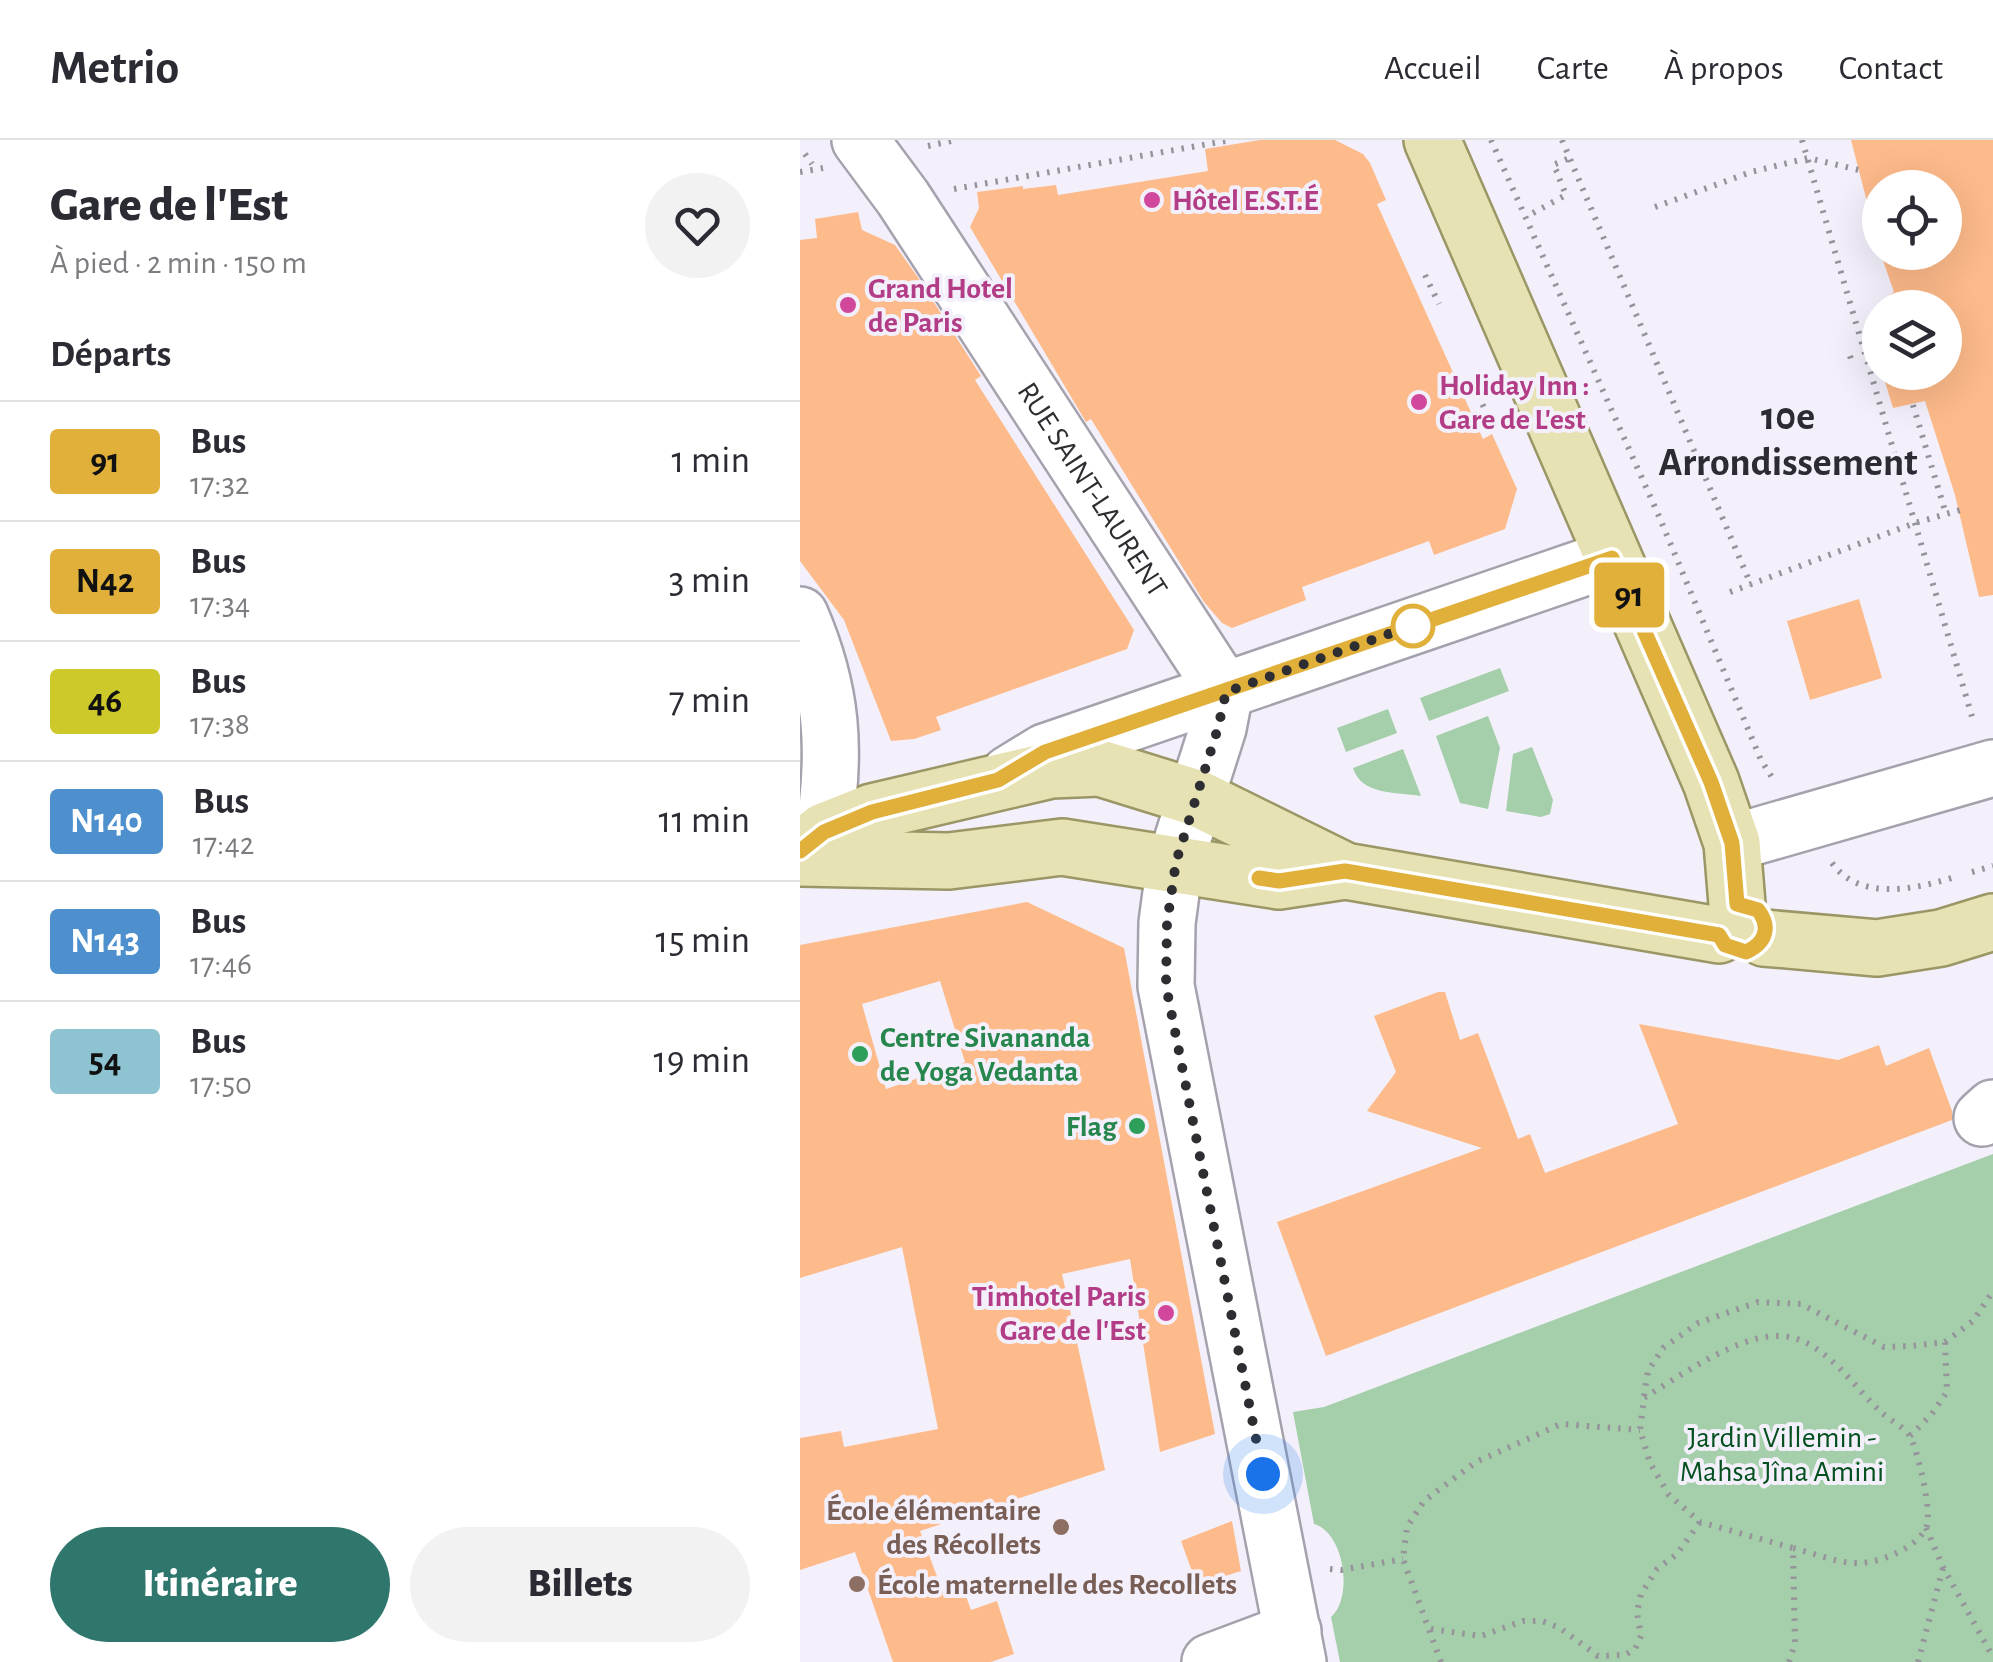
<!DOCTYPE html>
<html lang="fr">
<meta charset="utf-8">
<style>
body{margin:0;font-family:"Alegreya Sans",sans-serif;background:#f2f2f3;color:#2b2b33;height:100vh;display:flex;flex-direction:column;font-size:38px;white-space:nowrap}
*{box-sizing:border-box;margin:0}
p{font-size:32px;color:#7c7c81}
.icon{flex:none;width:55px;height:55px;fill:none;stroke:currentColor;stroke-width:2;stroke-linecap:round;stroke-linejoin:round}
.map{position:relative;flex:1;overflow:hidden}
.sheet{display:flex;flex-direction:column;background:#fff;width:800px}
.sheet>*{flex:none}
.badge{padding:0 20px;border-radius:8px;font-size:35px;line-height:65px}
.tools{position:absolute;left:1062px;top:30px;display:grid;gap:20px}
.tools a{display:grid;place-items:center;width:100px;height:100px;border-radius:50%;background:#fff;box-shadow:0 10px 40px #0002;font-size:50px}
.you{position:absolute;width:50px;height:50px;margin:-25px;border:8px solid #fff;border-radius:50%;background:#1a73e8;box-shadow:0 0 0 15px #1a73e833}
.map>.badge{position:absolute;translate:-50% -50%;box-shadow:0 0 0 5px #fff}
h2{padding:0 50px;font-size:38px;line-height:90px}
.round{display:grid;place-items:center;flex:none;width:105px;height:105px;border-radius:52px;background:#f2f2f3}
.head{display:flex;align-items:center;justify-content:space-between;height:170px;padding:0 50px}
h1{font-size:48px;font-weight:800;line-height:75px}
.cta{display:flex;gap:20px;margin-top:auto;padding:20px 50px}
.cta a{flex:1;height:115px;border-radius:60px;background:#2f766d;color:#fff;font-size:40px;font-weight:800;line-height:115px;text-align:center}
.cta a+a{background:#f2f2f3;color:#2b2b33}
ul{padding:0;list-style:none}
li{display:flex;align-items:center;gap:30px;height:120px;padding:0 50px;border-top:2px solid #e1e1e2}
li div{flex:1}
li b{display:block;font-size:38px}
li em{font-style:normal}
li .badge{min-width:110px;font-weight:700;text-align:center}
header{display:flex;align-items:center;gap:60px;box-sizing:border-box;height:140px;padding:0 50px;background:#fff;border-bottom:2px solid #e1e1e2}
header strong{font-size:48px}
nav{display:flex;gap:55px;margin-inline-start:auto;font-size:35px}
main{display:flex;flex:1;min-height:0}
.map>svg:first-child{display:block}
</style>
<header>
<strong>Metrio</strong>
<nav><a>Accueil</a><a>Carte</a><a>À propos</a><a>Contact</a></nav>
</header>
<main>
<section class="sheet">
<div class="head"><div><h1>Gare de l'Est</h1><p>À pied · 2 min · 150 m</p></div><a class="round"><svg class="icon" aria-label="heart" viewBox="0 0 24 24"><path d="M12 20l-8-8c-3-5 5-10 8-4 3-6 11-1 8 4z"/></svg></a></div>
<h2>Départs</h2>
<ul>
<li><span class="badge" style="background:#e0b03a;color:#111">91</span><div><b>Bus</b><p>17:32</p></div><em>1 min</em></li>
<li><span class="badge" style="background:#e0b03a;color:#111">N42</span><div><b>Bus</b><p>17:34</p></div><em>3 min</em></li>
<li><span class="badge" style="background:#cdc92a;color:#111">46</span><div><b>Bus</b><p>17:38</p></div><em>7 min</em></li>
<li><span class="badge" style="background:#4d90cd;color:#fff">N140</span><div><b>Bus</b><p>17:42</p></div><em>11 min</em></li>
<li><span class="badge" style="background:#4d90cd;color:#fff">N143</span><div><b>Bus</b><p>17:46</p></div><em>15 min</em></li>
<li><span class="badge" style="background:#8ec3d1;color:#111">54</span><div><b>Bus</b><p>17:50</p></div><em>19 min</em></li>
</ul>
<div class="cta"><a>Itinéraire</a><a>Billets</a></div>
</section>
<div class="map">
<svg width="1193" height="1522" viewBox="0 0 1193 1522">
<rect width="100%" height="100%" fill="#f3f0fb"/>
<path fill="#a5ceaa" d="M 700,528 L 709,551 L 629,581 L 620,558 Z
M 588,569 L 597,593 L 546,612 L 537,588 Z
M 688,576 L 700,608 L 688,669 L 660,663 L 636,596 Z
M 732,607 L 753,660 L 750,674 L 741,677 L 706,671 L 713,614 Z
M 603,609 L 621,656 C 596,652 561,655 553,628 Z
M 1193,1014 L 1193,1522 L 540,1522 L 531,1477 C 554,1457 544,1392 514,1384 L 493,1272 L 524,1267 Z"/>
<path fill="#fdba8a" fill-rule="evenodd" d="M 460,0 L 535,0 L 563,14 L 570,23 L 586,60 L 577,64 L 683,299 L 692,294 L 717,349 L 705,389 L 634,415 L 629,401 L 502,447 L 506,460 L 432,488 L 422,483 L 404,462 L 291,279 L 286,282 L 170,87 L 179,68 L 177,52 L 223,46 L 223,49 L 256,45 L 258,55 L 408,31 L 405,9 Z
M 1051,0 L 1193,0 L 1193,455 L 1179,457 L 1155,355 L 1125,261 L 1093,268 L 1082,232 L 1145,232 L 1145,168 L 1080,168 L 1079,225 L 1079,164 L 1094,152 L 1080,112 L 1145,112 L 1145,48 L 1080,48 L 1080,112 Z
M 58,72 L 62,90 L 95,105 L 119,139 L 181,236 L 175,240 L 334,490 L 327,509 L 136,577 L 141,590 L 114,599 L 91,601 L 44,480 L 0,421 L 0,100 L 17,98 L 15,79 Z
M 1059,459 L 1082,538 L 1010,560 L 987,481 Z
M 227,762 L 324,808 L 415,1294 L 360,1312 L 330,1119 L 262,1134 L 305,1330 L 120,1391 L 144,1455 L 163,1448 L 171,1470 L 197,1461 L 214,1514 L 191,1522 L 93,1522 L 55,1412 L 0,1430 L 0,1298 L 41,1291 L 44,1307 L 138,1289 L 102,1107 L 0,1138 L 0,805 ZM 140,841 L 165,922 L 86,949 L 62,864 Z
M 638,852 L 645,852 L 660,900 L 678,893 L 718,999 L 730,994 L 745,1033 L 878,984 L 839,884 L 1038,920 L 1079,905 L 1086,926 L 1129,908 L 1152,971 L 1152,980 L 526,1216 L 477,1082 L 682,1008 L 567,971 L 596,932 L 574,876 Z
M 432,1381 L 441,1431 L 397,1445 L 381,1401 Z"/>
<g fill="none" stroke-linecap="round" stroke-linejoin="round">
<defs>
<g id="minor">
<path id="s1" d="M 60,0 L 103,58 L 425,552 L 418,588 L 375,723 L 367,783 L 366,846 L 498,1522"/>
<path d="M 0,475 C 33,551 36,610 24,691"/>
<path d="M 209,634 L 245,612 L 812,418"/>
<path d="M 932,703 L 1193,628"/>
<path d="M 1182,978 L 1193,968"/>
<path d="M 410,1522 L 493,1491"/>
</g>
<path id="major" d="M 632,0 L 911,642 L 932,703 L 937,764
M 0,710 L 24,691 L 72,672 L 251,630 L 300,628 L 397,658 L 545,731 L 919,795
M 0,718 L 149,721 L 262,707 L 479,741 L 545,731
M 964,798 L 1077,808 L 1141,798 L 1193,782"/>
</defs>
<use href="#minor" stroke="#a5a2ad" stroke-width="60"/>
<use href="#major" stroke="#9b9665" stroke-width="60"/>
<path stroke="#95949b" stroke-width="6" stroke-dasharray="2.5 8" stroke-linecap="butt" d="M 691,0 L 858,374 L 961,620 L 973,639
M 762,0 L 951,445
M 1002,0 L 1173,580 L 1170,582
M 128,6 L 156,0
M 5,14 L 12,24
M 0,32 L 23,28
M 757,32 L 753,25 L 770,18
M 154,49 L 431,0
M 855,67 L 951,32 L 1008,18 L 1059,30
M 733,73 L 766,55 L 759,38
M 625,135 L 639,164
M 1050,216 L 1052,222
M 678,255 L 691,282
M 1113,265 L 1146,374
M 930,452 L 1115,383 L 1160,370
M 1032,723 C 1060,762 1116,749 1155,737
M 1172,732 L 1193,726
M 844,1256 L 848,1231 L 863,1208 L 898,1183 L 958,1162 L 1001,1164 L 1084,1207 L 1112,1206 L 1145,1202 L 1173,1181 L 1193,1151
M 1110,1296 L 1131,1275 L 1147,1252 L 1145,1202
M 1126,1388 L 1143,1427 L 1193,1517
M 530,1429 L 541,1430 L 603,1419
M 631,1489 L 681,1496 L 723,1481 L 742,1481 L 760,1488 L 798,1516 L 825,1515 L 835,1509 L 841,1496 L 837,1472 L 841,1454 L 857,1429 L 877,1414 L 900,1382
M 641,1522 L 603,1419 L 607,1387 L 624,1361 L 676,1322 L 761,1284 L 840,1290
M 989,1522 L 995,1503 L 993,1408 L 900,1382 L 869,1355 L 850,1323 L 840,1290 L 844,1258 C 878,1237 933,1198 974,1196 C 1021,1193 1052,1246 1082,1273 C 1091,1281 1106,1288 1111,1298 C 1118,1313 1133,1373 1126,1388 C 1116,1408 1082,1422 1060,1423 C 1038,1424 1014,1413 993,1408
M 1118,1522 L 1143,1428"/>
<use href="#minor" stroke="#fff" stroke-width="55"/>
<use href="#major" stroke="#e6e2b3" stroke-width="55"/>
</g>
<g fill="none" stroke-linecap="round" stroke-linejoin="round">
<defs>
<path id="line" d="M 0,711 L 24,692 L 72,672 L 198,640 L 245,612 L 812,418 L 911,642 L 932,703 L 937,764 L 958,770 C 971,787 966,803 946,812 L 925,805 L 919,795 L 545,731 L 479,741 L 459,738"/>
</defs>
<use href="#line" stroke="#fff" stroke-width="22"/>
<use href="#line" stroke="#e0b03a" stroke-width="15"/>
<path stroke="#2e2e32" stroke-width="10" stroke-dasharray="0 18" d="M 463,1334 L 366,846 L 367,783 L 376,722 L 418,588 L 426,552 L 628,480 L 613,486"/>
</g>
<g fill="#d1479c" stroke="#f3f0fb" stroke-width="4">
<circle cx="352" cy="60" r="10"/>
<circle cx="48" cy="165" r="10"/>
<circle cx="619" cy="262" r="10"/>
<circle cx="366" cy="1173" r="10"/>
</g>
<circle fill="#fff" stroke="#e0b03a" stroke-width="5" cx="613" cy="486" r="20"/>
<g fill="#2e9e5b" stroke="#f3f0fb" stroke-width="4">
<circle cx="60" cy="914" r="10"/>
<circle cx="337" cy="986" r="10"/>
</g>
<g fill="#8d6e63" stroke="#f3f0fb" stroke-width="4">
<circle cx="261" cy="1387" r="10"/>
<circle cx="57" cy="1444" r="10"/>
</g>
<g text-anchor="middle" stroke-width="8" stroke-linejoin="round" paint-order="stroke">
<g font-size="30" font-weight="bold" fill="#b23c85" stroke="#f3f0fb" text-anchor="start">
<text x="372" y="70">Hôtel E.S.T.É</text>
<text x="68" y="158">Grand Hotel<tspan x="68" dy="34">de Paris</tspan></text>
<text x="639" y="255">Holiday Inn :<tspan x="639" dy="34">Gare de L'est</tspan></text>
<text x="346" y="1166" text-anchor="end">Timhotel Paris<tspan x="346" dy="34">Gare de l'Est</tspan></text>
</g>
<g font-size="30" fill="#2e2e32" stroke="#f3f0fb">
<text dy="10" stroke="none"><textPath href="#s1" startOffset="420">RUE SAINT-LAURENT</textPath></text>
</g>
<g font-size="30" font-weight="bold" fill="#27864d" stroke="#f3f0fb" text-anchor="start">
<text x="80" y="907">Centre Sivananda<tspan x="80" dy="34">de Yoga Vedanta</tspan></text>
<text x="317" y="996" text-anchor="end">Flag</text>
</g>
<g font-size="30" fill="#05501f" stroke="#f3f0fb">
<text x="982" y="1307">Jardin Villemin -<tspan x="982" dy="34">Mahsa Jîna Amini</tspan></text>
</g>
<g font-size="30" font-weight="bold" fill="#785e54" stroke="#f3f0fb" text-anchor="end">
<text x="241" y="1380">École élémentaire<tspan x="241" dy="34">des Récollets</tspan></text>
<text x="77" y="1454" text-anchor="start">École maternelle des Recollets</text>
</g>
<g font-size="40" font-weight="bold" fill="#2c2a32" stroke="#f3f0fb">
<text x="988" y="289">10e<tspan x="988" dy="46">Arrondissement</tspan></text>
</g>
</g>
</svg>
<div class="tools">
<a><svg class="icon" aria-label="locate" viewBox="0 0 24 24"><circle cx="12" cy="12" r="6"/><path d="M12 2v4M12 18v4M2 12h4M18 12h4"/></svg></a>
<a><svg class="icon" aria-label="layers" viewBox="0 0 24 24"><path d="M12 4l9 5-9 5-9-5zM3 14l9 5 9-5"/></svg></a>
</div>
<div class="you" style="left:463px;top:1334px"></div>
<b class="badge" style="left:829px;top:455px;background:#e0b03a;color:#111">91</b>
</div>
</main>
